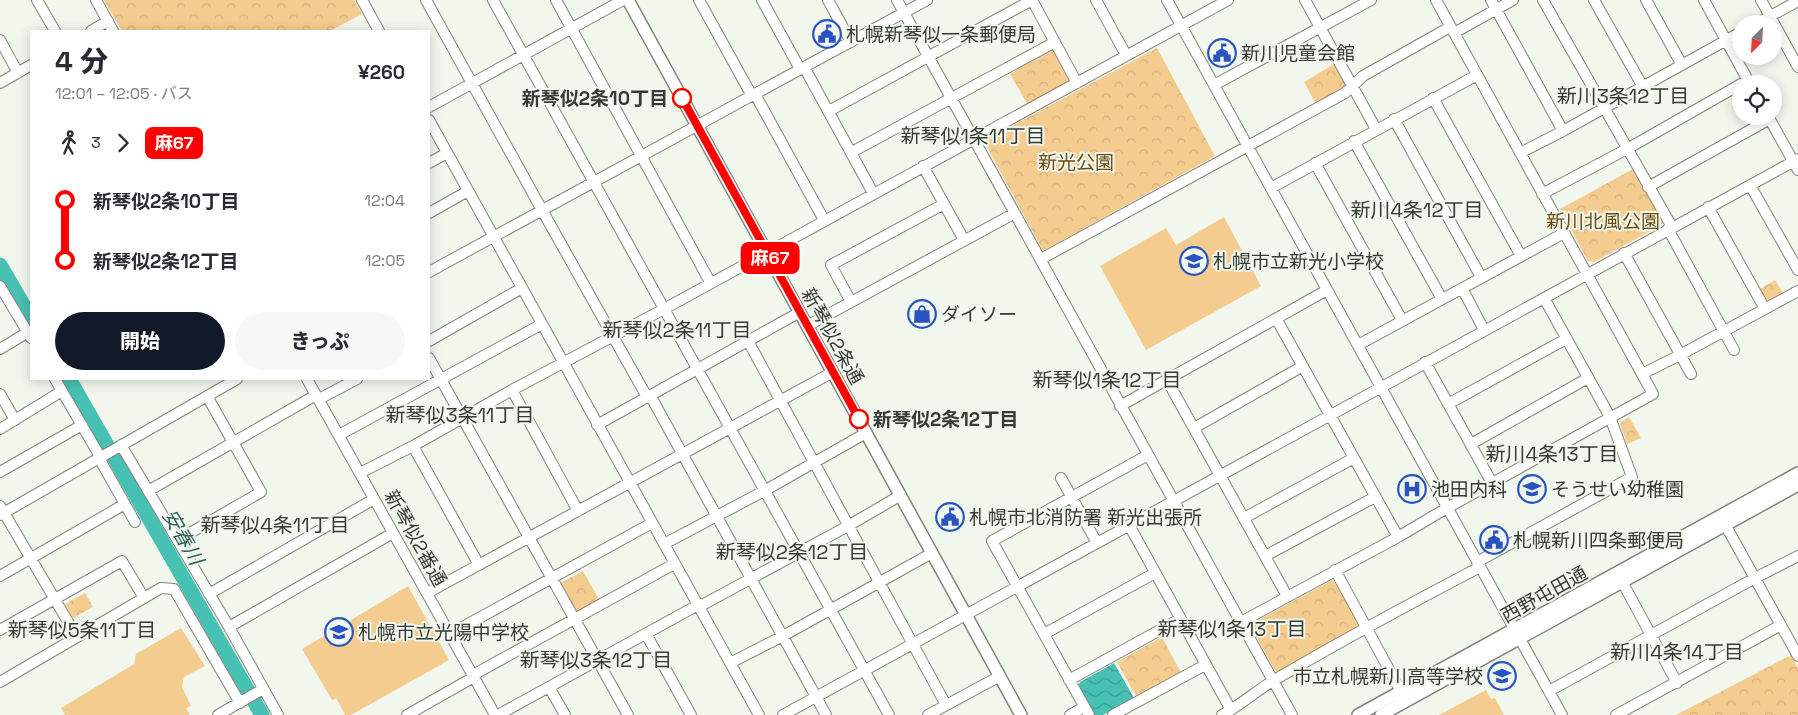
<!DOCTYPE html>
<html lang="ja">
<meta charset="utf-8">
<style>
body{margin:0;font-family:"Space Grotesk","Noto Sans JP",sans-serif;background:#f7f7f7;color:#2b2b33;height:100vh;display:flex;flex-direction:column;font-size:19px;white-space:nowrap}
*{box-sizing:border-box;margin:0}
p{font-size:16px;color:#7c7c81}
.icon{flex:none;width:28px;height:28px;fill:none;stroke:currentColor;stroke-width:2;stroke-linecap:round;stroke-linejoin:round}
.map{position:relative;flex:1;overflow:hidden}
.side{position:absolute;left:30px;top:30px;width:400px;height:350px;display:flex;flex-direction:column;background:#fff;border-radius:0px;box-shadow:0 2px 12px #0003}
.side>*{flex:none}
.badge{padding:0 10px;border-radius:8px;font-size:18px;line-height:32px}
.needle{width:32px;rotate:204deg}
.controls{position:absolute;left:1732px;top:15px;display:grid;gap:10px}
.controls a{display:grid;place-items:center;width:50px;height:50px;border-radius:50%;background:#fff;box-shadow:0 2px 12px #0003;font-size:25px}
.map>.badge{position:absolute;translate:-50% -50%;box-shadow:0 0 0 2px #fff}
.legs{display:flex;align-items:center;gap:8px;height:55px;padding:0 25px;font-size:16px}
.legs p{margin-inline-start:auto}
.headline{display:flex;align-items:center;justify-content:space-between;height:85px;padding:0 25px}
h1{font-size:28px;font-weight:800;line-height:38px}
.cta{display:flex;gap:10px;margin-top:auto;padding:10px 25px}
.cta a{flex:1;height:58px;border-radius:30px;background:#111827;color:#fff;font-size:20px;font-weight:800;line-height:58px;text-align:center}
.cta a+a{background:#f7f7f7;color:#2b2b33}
ul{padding:0 25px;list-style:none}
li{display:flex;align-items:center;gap:18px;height:60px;font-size:19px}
li i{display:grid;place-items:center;width:8px;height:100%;margin:0 6px;background:currentColor}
li i::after{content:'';width:12px;height:12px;margin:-6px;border:4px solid;border-radius:50%;background:#fff}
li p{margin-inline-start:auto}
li:first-child i{background:linear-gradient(#0000 50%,currentColor 0)}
li:last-child i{background:linear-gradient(currentColor 50%,#0000 0)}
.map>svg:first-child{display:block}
</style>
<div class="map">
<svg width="1798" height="715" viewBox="0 0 1798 715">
<defs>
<pattern id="forest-crowns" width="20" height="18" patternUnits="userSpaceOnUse" patternTransform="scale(1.25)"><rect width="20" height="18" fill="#f5cc8f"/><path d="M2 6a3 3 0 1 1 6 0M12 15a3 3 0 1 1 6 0" fill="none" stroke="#d3b07c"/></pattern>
<pattern id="water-waves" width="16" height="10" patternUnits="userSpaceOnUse" patternTransform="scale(1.25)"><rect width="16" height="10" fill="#47c1b3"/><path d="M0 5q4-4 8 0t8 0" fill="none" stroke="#3c9e92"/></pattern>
</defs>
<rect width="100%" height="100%" fill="#f1f7ed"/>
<path fill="#f5cc8f" d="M 1224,217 L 1261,286 L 1146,350 L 1100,266 L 1166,228 L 1176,245 Z
M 408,586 L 449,660 L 351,715 L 345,715 L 336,698 L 332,700 L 302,649 Z
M 181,628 L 205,666 L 184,677 L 182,687 L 191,706 L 186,708 L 190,715 L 65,715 L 61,708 L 134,664 L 136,654 Z
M 1486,690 L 1491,699 L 1495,698 L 1504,715 L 1439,715 Z"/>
<path fill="url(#forest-crowns)" d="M 104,0 L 354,0 L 362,14 L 330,31 L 122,31 Z
M 1157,48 L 1215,156 L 1043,251 L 984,141 Z
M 1054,49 L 1072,81 L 1028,105 L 1010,74 Z
M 1334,64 L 1346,84 L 1341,91 L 1316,104 L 1304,82 Z
M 1633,169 L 1663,221 L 1661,225 L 1594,262 L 1588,261 L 1560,209 Z
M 1775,280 L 1784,294 L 1772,301 L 1767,300 L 1760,289 Z
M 1629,417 L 1641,438 L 1627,444 L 1620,423 Z
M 583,571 L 600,601 L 578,613 L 560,583 Z
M 1332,580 L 1335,582 L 1359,625 L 1358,628 L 1280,672 L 1275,671 L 1251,627 L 1253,623 Z
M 85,593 L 93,607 L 73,618 L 65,604 Z
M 1162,637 L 1181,673 L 1137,698 L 1117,662 Z
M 1791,655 L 1798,668 L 1798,715 L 1676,715 Z"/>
<path fill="url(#water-waves)" d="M 1114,663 L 1134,698 L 1103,715 L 1094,715 L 1078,687 L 1080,682 Z"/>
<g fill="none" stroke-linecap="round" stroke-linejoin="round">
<path stroke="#47c1b3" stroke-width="15" d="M 0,265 L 31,318
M 69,379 L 262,715"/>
<defs>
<path id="minor" d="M 37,0 L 55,31
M 96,0 L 113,31
M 362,0 L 379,31
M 426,0 L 542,210 L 647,397
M 493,0 L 889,715
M 556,0 L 710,282
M 699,0 L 752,96
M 762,0 L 800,69
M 828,0 L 851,42
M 897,0 L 1292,715
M 1032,0 L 1077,83
M 1096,0 L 1126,55
M 1167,0 L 1562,715
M 1305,0 L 1376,129
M 1491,0 L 1563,131
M 1543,0 L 1672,227
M 1594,0 L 1643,87
M 1646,0 L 1682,65
M 1704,0 L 1750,84
M 1761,0 L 1798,67
M 1756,24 L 1798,1
M 91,31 L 108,21
M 1454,33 L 1513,0
M 0,40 L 18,73
M 804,67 L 873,193
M 0,83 L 31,65
M 1214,85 L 1371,0
M 755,94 L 824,220
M 1433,98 L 1521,256
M 429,107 L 623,0
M 829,111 L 1032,0
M 1768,116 L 1798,170
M 1394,119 L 1481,277
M 429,120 L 759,715
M 1354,141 L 1442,299
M 852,152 L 1055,42
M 1520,153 L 1563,131 L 1741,32
M 429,163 L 447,153
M 1315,163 L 1402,320
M 923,166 L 964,240
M 1750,185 L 1798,270
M 1648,187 L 1770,119
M 1271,188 L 1477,75
M 1542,194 L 1627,149 L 1741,84
M 1708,207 L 1765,309
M 429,213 L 468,191
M 1668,229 L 1734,350
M 1624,253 L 1691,374
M 1041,259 L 1345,93 L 1363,76 L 1450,27
M 429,272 L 927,0
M 0,286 L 31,338
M 1462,288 L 1484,330
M 851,302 L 831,265 L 944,204
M 1277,320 L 1398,537
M 807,326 L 1015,213
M 429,341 L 522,288
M 748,341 L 946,705
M 1358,345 L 1564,233
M 0,349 L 28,332
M 429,358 L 628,715
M 1425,362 L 1492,483
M 1642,374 L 1680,355 L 1798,291
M 55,379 L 98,453 L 99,458 L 135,522
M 307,379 L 495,715
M 1167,380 L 1287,596
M 512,390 L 578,511
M 0,394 L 15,420
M 650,395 L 826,715
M 319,399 L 357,379
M 1448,404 L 1566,339
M 1120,406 L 1327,290
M 597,425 L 800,312
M 1194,428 L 1303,366
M 0,429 L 62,391
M 339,435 L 542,324
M 1471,444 L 1588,378
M 121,445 L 229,627 L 278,715
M 413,446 L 479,565
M 0,472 L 82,425
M 360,473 L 413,446 L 512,390 L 664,309 L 1228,0
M 1061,478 L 1097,543
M 148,491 L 316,395
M 0,506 L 77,637
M 0,515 L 237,379
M 1244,518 L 1354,458
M 1722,519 L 1798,656
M 1129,525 L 1231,710
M 178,540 L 261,492 L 207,396
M 664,544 L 764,491 L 866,433
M 1265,556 L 1375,497
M 1477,562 L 1632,477 L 1610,417 L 1544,298
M 1335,570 L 1404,697
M 0,576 L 125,504
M 1619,576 L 1677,683
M 427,593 L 833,372
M 209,594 L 374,499
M 144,598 L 161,588 L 174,589 L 240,703
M 1241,622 L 1398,537 L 1447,508 L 1653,394 L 1436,0
M 229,627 L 393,533
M 0,630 L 122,561 L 144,598 L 0,682
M 450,634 L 652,523
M 646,634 L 691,715
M 1044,634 L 1155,573
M 730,663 L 783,636 L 932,553
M 473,675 L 674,564
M 1069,680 L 1180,619
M 549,687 L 565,715
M 1549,691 L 1755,578 L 1798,556
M 218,715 L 263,689
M 407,715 L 474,677
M 498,715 L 698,605 L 704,604 L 848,526 L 901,495
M 783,715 L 1798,159
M 928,715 L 1000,676
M 1070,715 L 1084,707
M 1089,715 L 992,541 L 1148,455
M 1113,715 L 1205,665
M 1222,715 C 1241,705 1257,690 1276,679 C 1343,640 1411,603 1480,567
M 1616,715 L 1781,625"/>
<path id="tertiary" d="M 628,0 L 1021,715
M 1358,715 L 1798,473
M 1381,715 L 1798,485"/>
</defs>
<use href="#minor" stroke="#80847c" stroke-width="12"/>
<use href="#tertiary" stroke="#80847c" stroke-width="14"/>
<use href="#minor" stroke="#fff" stroke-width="10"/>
<use href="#tertiary" stroke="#fff" stroke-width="11"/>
</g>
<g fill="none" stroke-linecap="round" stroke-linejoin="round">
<defs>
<path id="line-1" d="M 682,98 L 859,419"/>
</defs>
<use href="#line-1" stroke="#fff" stroke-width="11"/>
<use href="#line-1" stroke="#f00" stroke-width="8"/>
</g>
<defs>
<symbol id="civic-ring" viewBox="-11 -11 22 22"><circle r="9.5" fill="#f1f7ed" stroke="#2953c1" stroke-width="1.5"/><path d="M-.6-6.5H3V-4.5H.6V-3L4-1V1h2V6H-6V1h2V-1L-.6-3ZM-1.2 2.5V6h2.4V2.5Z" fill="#2953c1"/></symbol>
<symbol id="school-ring" viewBox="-11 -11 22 22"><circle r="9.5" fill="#f1f7ed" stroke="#2953c1" stroke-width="1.5"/><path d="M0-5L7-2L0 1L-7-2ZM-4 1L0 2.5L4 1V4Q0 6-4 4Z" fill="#2953c1"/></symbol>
<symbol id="shop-ring" viewBox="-11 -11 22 22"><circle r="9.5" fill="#f1f7ed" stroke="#2953c1" stroke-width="1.5"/><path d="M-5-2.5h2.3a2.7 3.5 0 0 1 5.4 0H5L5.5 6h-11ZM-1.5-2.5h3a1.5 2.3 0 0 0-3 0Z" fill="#2953c1"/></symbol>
<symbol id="hospital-ring" viewBox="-11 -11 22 22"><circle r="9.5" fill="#f1f7ed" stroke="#2953c1" stroke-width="1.5"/><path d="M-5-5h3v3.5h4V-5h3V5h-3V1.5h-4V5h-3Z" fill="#2953c1"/></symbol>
</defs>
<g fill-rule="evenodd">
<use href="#civic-ring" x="811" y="18" width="32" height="32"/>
<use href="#civic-ring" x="1206" y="37" width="32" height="32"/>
<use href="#school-ring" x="1178" y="245" width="32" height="32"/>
<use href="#shop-ring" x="906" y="298" width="32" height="32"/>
<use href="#hospital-ring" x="1396" y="473" width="32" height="32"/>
<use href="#school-ring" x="1516" y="473" width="32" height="32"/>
<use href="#civic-ring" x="934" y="501" width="32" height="32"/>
<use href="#civic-ring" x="1478" y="524" width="32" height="32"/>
<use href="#school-ring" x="323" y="616" width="32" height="32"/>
<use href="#school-ring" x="1486" y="660" width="32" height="32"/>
</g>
<g fill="#fff" stroke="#f00" stroke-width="2.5">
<circle cx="682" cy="98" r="9"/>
<circle cx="859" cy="419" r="9"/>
</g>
<g text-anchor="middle" stroke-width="4" stroke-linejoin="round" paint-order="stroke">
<g font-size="19" fill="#373a36" stroke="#f1f7ed" text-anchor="start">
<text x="846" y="41">札幌新琴似一条郵便局</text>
<text x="1241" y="60">新川児童会館</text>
<text x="1213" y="268">札幌市立新光小学校</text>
<text x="941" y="321">ダイソー</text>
<text x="1431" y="496">池田内科</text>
<text x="1551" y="496">そうせい幼稚園</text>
<text x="969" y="524">札幌市北消防署 新光出張所</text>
<text x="1513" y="547">札幌新川四条郵便局</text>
<text x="358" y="639">札幌市立光陽中学校</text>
<text x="1483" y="683" text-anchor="end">市立札幌新川高等学校</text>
</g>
<g font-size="19" font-weight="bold" fill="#373a36" stroke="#f1f7ed" text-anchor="end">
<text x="668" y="105">新琴似2条10丁目</text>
<text x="873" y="426" text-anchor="start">新琴似2条12丁目</text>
</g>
<g font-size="19" fill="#6b4b10" stroke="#f1f7ed">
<text x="1076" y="169">新光公園</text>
<text x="1603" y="228">新川北風公園</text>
</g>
<g font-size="19" fill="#373a36" stroke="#f1f7ed">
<text transform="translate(833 336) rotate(61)" y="7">新琴似2条通</text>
<text transform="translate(416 538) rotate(61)" y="7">新琴似2番通</text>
<text transform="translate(1544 594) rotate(-29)" y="7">西野屯田通</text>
</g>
<g font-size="20" fill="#373a36" stroke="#f1f7ed">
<text x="1623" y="103">新川3条12丁目</text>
<text x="973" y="143">新琴似1条11丁目</text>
<text x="1417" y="217">新川4条12丁目</text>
<text x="677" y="337">新琴似2条11丁目</text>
<text x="1107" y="387">新琴似1条12丁目</text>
<text x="460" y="422">新琴似3条11丁目</text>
<text x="1552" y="461">新川4条13丁目</text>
<text x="275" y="532">新琴似4条11丁目</text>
<text x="792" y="559">新琴似2条12丁目</text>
<text x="1232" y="636">新琴似1条13丁目</text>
<text x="82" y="637">新琴似5条11丁目</text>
<text x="1677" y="659">新川4条14丁目</text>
<text x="596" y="667">新琴似3条12丁目</text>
</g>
<g font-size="20" font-style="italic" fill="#2c5f58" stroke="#f1f7ed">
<text transform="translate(183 537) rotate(60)" y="7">安春川</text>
</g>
</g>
</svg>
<div class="controls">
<a><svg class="needle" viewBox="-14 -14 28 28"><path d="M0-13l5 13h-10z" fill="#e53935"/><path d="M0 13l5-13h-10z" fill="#7c7c81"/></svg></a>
<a><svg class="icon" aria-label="locate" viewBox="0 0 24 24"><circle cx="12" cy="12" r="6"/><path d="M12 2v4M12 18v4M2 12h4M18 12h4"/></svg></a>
</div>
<b class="badge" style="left:770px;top:258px;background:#f00;color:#fff">麻67</b>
<section class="side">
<div class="headline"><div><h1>4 分</h1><p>12:01 – 12:05 · バス</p></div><b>¥260</b></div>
<div class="legs"><svg class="icon" aria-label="walk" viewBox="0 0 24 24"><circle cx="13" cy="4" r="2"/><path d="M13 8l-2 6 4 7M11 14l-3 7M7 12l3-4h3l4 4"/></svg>3<svg class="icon" aria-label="forward" viewBox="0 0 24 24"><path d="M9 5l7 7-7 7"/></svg><b class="badge" style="background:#f00;color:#fff">麻67</b></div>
<ul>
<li><i style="color:#f00"></i><b>新琴似2条10丁目</b><p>12:04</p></li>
<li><i style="color:#f00"></i><b>新琴似2条12丁目</b><p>12:05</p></li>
</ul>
<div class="cta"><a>開始</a><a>きっぷ</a></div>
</section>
</div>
